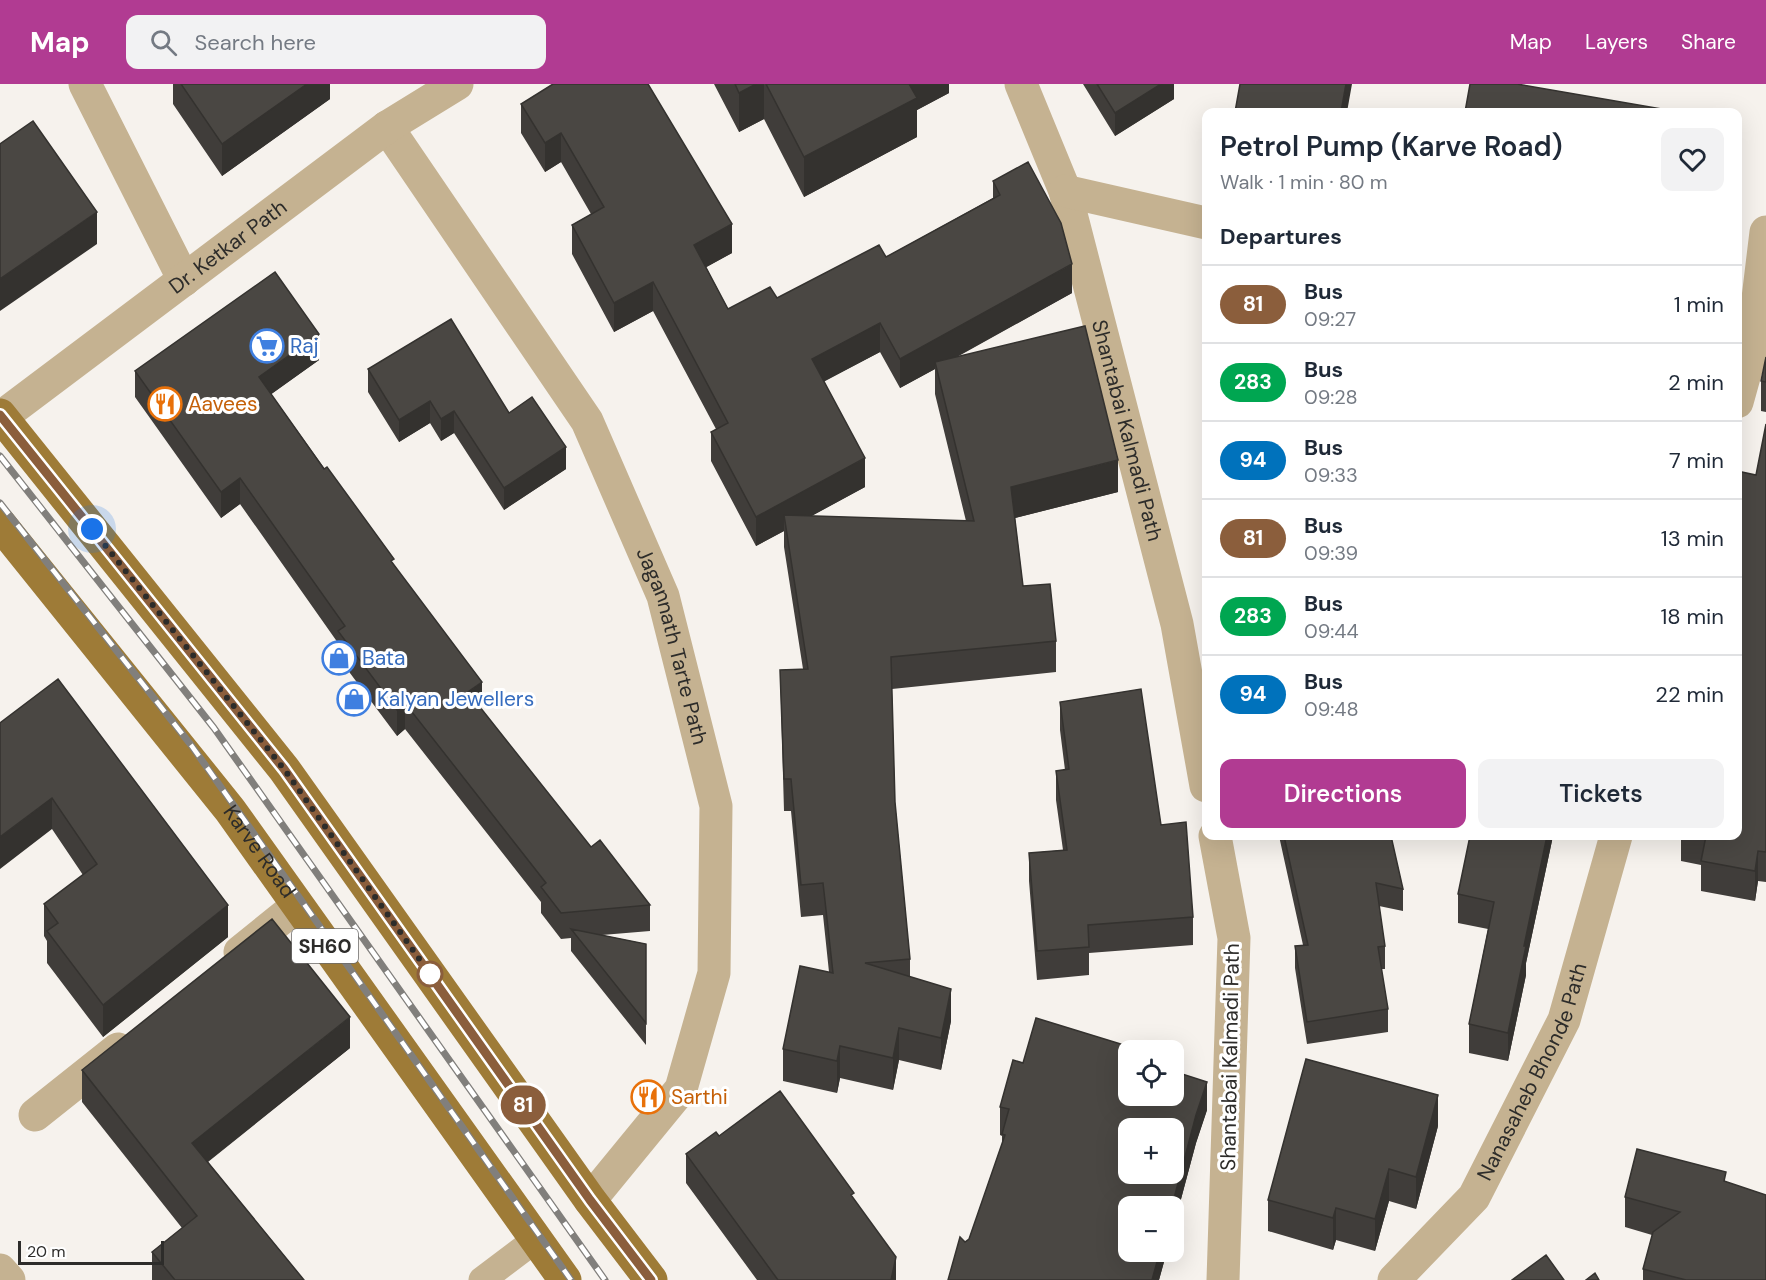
<!DOCTYPE html>
<meta charset="utf-8">
<style>
body{margin:0;font-family:"DM Sans",sans-serif;background:#f2f2f3;color:#1f2937;height:100vh;display:flex;flex-direction:column;font-size:22px;white-space:nowrap}
*{box-sizing:border-box;margin:0}
p{font-size:20px;color:#747a83}
.icon{flex:none;width:33px;height:33px;fill:none;stroke:currentColor;stroke-width:2;stroke-linecap:round;stroke-linejoin:round}
.map{position:relative;flex:1;overflow:hidden}
.details{position:absolute;left:1202px;top:24px;width:540px;height:732px;display:flex;flex-direction:column;background:#fff;border-radius:12px;box-shadow:0 6px 24px #0002}
.details>*{flex:none}
.badge{padding:0 12px;border-radius:20px;font-size:21px;line-height:39px}
.buttons{position:absolute;left:1118px;top:956px;display:grid;gap:12px}
.buttons a{display:grid;place-items:center;width:66px;height:66px;border-radius:12px;background:#fff;box-shadow:0 6px 24px #0002;font-size:30px}
.scale{position:absolute;left:18px;bottom:15px;width:146px;box-sizing:border-box;padding-left:6px;border:3px solid #2d2c2a;border-top:0;font-size:16px;line-height:21px;white-space:nowrap;color:#2d2c2a;-webkit-text-stroke:4px #fff;paint-order:stroke}
.you{position:absolute;width:30px;height:30px;margin:-15px;border:4px solid #fff;border-radius:50%;background:#1a73e8;box-shadow:0 0 0 9px #1a73e833}
.map>.badge{position:absolute;translate:-50% -50%;box-shadow:0 0 0 3px #fff}
h2{padding:0 18px;font-size:22px;line-height:54px}
.round{display:grid;place-items:center;flex:none;width:63px;height:63px;border-radius:12px;background:#f2f2f3}
.headline{display:flex;align-items:center;justify-content:space-between;height:102px;padding:0 18px}
h1{font-size:28px;font-weight:600;line-height:45px}
.action{display:flex;gap:12px;margin-top:auto;padding:12px 18px}
.action a{flex:1;height:69px;border-radius:12px;background:#b13b92;color:#fff;font-size:24px;font-weight:600;line-height:69px;text-align:center}
.action a+a{background:#f2f2f3;color:#1f2937}
ul{padding:0;list-style:none}
li{display:flex;align-items:center;gap:18px;height:78px;padding:0 18px;border-top:2px solid #e0e1e3}
li div{flex:1}
li b{display:block;font-size:22px}
li em{font-style:normal}
li .badge{min-width:66px;font-weight:700;text-align:center}
header{display:flex;align-items:center;gap:36px;box-sizing:border-box;height:84px;padding:0 30px;background:#b13b92;color:#fff}
header strong{font-size:28px}
nav{display:flex;gap:33px;margin-inline-start:auto;font-size:21px}
.search{width:420px;height:54px;background:#f2f2f3;display:flex;align-items:center;gap:15px;box-sizing:border-box;padding:0 21px;border-radius:12px;color:#747a83;font-size:22px}
.map>svg:first-child{display:block}
</style>
<header>
<strong>Map</strong>
<div class="search"><svg class="icon" aria-label="search" viewBox="0 0 24 24"><circle cx="10" cy="10" r="6"/><path d="M15 15l6 6"/></svg>Search here</div>
<nav><a>Map</a><a>Layers</a><a>Share</a></nav>
</header>
<div class="map">
<svg width="1766" height="1196" viewBox="0 0 1766 1196">
<rect width="100%" height="100%" fill="#f6f2ed"/>
<g fill="none" stroke-linecap="round" stroke-linejoin="round">
<path stroke="#c5b291" stroke-width="27" d="M 482,1196 L 535,1156"/>
<g stroke="#c5b291" stroke-width="33">
<path d="M 85,0 L 184,196"/>
<path id="s1" d="M 1021,0 L 1065,107 L 1177,540 L 1206,702"/>
<path id="s2" d="M 387,43 L 587,337 L 663,512 L 716,722 L 714,889 L 681,1005 L 590,1116"/>
<path d="M 1065,107 L 1206,139"/>
<path d="M 1737,318 L 1752,264 L 1766,148"/>
<path d="M 1215,752 L 1234,854 L 1223,1196"/>
<path d="M 240,868 L 297,822"/>
<path d="M 35,1031 L 118,965"/>
<path d="M 0,1186 L 9,1196"/>
<path id="s3" d="M 1394,1196 L 1474,1113 L 1564,936 L 1616,752"/>
</g>
<path stroke="#c5b291" stroke-width="33" id="s4" d="M 0,334 L 387,43 L 457,0"/>
<g stroke="#9e7b37" stroke-width="33">
<path d="M 0,331 L 284,685 L 590,1116 L 651,1196"/>
<path id="s5" d="M 0,440 L 230,726 L 565,1196"/>
</g>
<defs>
<path id="rail" d="M 0,372 L 214,644 L 605,1196
M 0,419 L 191,661 L 571,1196"/>
</defs>
<use href="#rail" stroke="#817f7c" stroke-width="7"/>
<use href="#rail" stroke="#fff" stroke-width="4.5" stroke-dasharray="14" stroke-linecap="butt"/>
</g>
<path fill="#403d3a" fill-rule="evenodd" d="M 173,0 L 330,0 L 330,15 L 222,92 L 173,20 Z
M 714,0 L 949,0 L 949,9 L 917,26 L 917,53 L 804,113 L 764,35 L 739,48 Z
M 1083,0 L 1174,0 L 1174,15 L 1115,52 Z
M 521,20 L 732,169 L 706,183 L 728,225 L 777,214 L 886,173 L 993,114 L 993,97 L 1072,209 L 957,273 L 1118,408 L 1015,434 L 1023,502 L 1056,557 L 1056,588 L 892,605 L 895,718 L 910,875 L 910,893 L 951,937 L 941,986 L 899,976 L 893,1006 L 840,994 L 837,1009 L 783,997 L 783,965 L 829,888 L 823,831 L 801,833 L 791,727 L 784,727 L 780,586 L 803,585 L 784,463 L 784,447 L 756,462 L 711,377 L 711,348 L 716,345 L 653,227 L 614,248 L 572,170 L 572,141 L 591,130 L 561,78 L 545,88 L 521,49 ZM 880,268 L 900,304 L 935,285 L 935,310 L 966,437 L 811,432 L 865,403 L 824,297 Z
M 1766,273 L 1766,328 L 1761,327 L 1761,297 Z
M 319,276 L 271,310 L 394,481 L 482,623 L 480,625 L 591,763 L 650,821 L 650,847 L 602,851 L 646,860 L 646,961 L 571,867 L 571,854 L 561,855 L 541,829 L 541,818 L 405,645 L 397,652 L 338,573 L 338,559 L 240,420 L 221,434 L 135,313 L 135,287 Z
M 368,285 L 509,329 L 566,385 L 504,426 L 454,349 L 441,357 L 430,339 L 399,358 L 368,308 Z
M 1766,340 L 1766,798 L 1758,797 L 1755,817 L 1701,807 L 1701,781 L 1681,777 L 1681,752 L 1737,752 L 1756,391 Z
M 1060,618 L 1161,741 L 1193,833 L 1193,861 L 1089,869 L 1089,891 L 1037,896 L 1029,797 L 1029,769 L 1063,766 L 1056,716 L 1056,687 L 1065,686 L 1060,646 Z
M 0,639 L 228,853 L 103,953 L 47,879 L 47,857 L 44,852 L 44,820 L 83,791 L 52,745 Z
M 1279,752 L 1391,752 L 1403,805 L 1403,827 L 1379,822 L 1385,862 L 1385,885 L 1381,885 L 1388,925 L 1388,948 L 1307,960 L 1295,884 L 1295,862 L 1303,861 Z
M 1470,752 L 1553,752 L 1526,879 L 1526,891 L 1508,977 L 1469,969 L 1469,940 L 1488,845 L 1458,839 L 1458,810 Z
M 350,964 L 208,1078 L 304,1196 L 152,1196 L 152,1168 L 182,1144 L 82,1018 L 82,986 Z
M 1124,972 L 1207,1026 L 1196,1059 L 1173,1145 L 1173,1122 L 1128,1167 L 1167,1167 L 1159,1196 L 965,1158 L 969,1155 L 1002,1062 L 1002,1052 L 1000,1051 L 1000,1023 L 1023,979 Z
M 1438,1042 L 1416,1125 L 1389,1117 L 1375,1167 L 1336,1156 L 1333,1166 L 1268,1147 L 1268,1116 Z
M 719,1052 L 854,1115 L 896,1196 L 757,1196 L 686,1099 L 686,1070 Z
M 1726,1098 L 1766,1196 L 1643,1196 L 1643,1185 L 1652,1151 L 1625,1143 L 1625,1113 Z"/>
<path fill="#34322f" d="M 307,0 L 330,0 L 330,15 L 222,92 L 222,60 Z
M 756,0 L 764,0 L 764,35 L 739,48 L 739,9 Z
M 905,0 L 949,0 L 949,9 L 917,26 L 917,53 L 804,113 L 804,73 Z
M 1161,0 L 1174,0 L 1174,15 L 1115,52 L 1115,29 Z
M 1346,0 L 1352,0 L 1347,28 L 1341,28 Z
M 561,49 L 561,78 L 545,88 L 545,59 Z
M 97,128 L 97,160 L 0,227 L 0,195 Z
M 732,140 L 732,169 L 694,190 L 694,161 Z
M 1072,180 L 1072,209 L 936,284 L 935,278 L 935,285 L 900,304 L 900,275 Z
M 653,198 L 653,227 L 614,248 L 614,219 Z
M 880,239 L 880,268 L 812,304 L 812,275 Z
M 319,250 L 319,276 L 259,319 L 259,293 Z
M 430,317 L 430,339 L 399,358 L 399,336 Z
M 454,327 L 454,349 L 441,357 L 441,335 Z
M 566,363 L 566,385 L 504,426 L 504,404 Z
M 865,374 L 865,403 L 786,446 L 784,431 L 784,447 L 756,462 L 756,433 Z
M 1118,376 L 1118,408 L 1011,435 L 1011,403 Z
M 240,394 L 240,420 L 221,434 L 221,408 Z
M 482,598 L 482,623 L 468,634 L 468,608 Z
M 405,619 L 405,645 L 397,652 L 397,626 Z
M 52,714 L 52,745 L 0,785 L 0,753 Z
M 1547,752 L 1553,752 L 1526,879 L 1526,891 L 1508,977 L 1508,949 L 1524,862 Z
M 1758,767 L 1758,797 L 1755,817 L 1755,787 Z
M 228,821 L 228,853 L 103,953 L 103,921 Z
M 951,905 L 951,937 L 941,986 L 941,954 Z
M 350,933 L 350,964 L 192,1090 L 192,1059 Z
M 899,944 L 899,976 L 893,1006 L 893,974 Z
M 1124,961 L 1124,989 L 1121,971 Z
M 840,962 L 840,994 L 837,1009 L 837,977 Z
M 1207,998 L 1207,1026 L 1196,1059 L 1173,1145 L 1173,1122 L 1172,1122 L 1196,1031 Z
M 1438,1011 L 1438,1042 L 1416,1125 L 1416,1093 Z
M 1389,1085 L 1389,1117 L 1375,1167 L 1375,1135 Z
M 1336,1124 L 1336,1156 L 1333,1166 L 1333,1134 Z
M 1160,1167 L 1167,1167 L 1159,1196 L 1152,1196 Z
M 896,1173 L 896,1196 L 891,1196 Z"/>
<path fill="#4a4743" stroke="#34322f" stroke-width="1.5" fill-rule="evenodd" d="M 181,0 L 307,0 L 222,60 Z
M 553,0 L 648,0 L 732,140 L 694,161 L 728,225 L 770,203 L 777,214 L 879,161 L 886,173 L 1000,111 L 993,97 L 1028,78 L 1061,139 L 1072,180 L 900,275 L 880,239 L 812,275 L 865,374 L 756,433 L 711,348 L 728,339 L 653,198 L 614,219 L 572,141 L 604,123 L 561,49 L 545,59 L 521,20 Z
M 735,0 L 756,0 L 739,9 Z
M 766,0 L 909,0 L 917,14 L 804,73 Z
M 1097,0 L 1161,0 L 1115,29 Z
M 1240,0 L 1346,0 L 1341,28 L 1235,28 Z
M 1470,0 L 1517,0 L 1679,28 L 1465,28 Z
M 33,37 L 97,128 L 0,195 L 0,60 Z
M 275,188 L 319,250 L 259,293 L 324,385 L 327,383 L 394,475 L 391,477 L 482,598 L 468,608 L 591,763 L 600,756 L 650,821 L 561,829 L 541,803 L 546,799 L 405,619 L 397,626 L 338,547 L 345,542 L 240,394 L 221,408 L 135,287 Z
M 451,235 L 509,329 L 532,313 L 566,363 L 504,404 L 454,327 L 441,335 L 430,317 L 399,336 L 368,285 Z
M 1085,242 L 1118,376 L 1011,403 L 1023,502 L 1050,500 L 1056,557 L 891,573 L 895,718 L 910,875 L 865,879 L 951,905 L 941,954 L 899,944 L 893,974 L 840,962 L 837,977 L 783,965 L 800,882 L 833,889 L 823,799 L 801,801 L 791,695 L 784,695 L 780,586 L 808,585 L 784,431 L 974,437 L 935,278 Z
M 1766,273 L 1766,298 L 1761,297 Z
M 1766,340 L 1766,768 L 1758,767 L 1755,787 L 1701,777 L 1706,752 L 1703,752 L 1737,752 L 1737,387 L 1756,391 Z
M 58,595 L 228,821 L 103,921 L 47,847 L 58,839 L 44,820 L 97,780 L 52,714 L 0,753 L 0,639 Z
M 1141,605 L 1161,741 L 1186,738 L 1193,833 L 1088,841 L 1089,863 L 1037,867 L 1029,769 L 1067,766 L 1056,687 L 1069,685 L 1060,618 Z
M 1284,752 L 1391,752 L 1403,805 L 1376,799 L 1385,862 L 1378,863 L 1388,925 L 1307,938 L 1295,862 L 1308,861 Z
M 1470,752 L 1547,752 L 1524,862 L 1526,862 L 1508,949 L 1469,940 L 1494,818 L 1458,810 Z
M 272,835 L 350,933 L 192,1059 L 304,1196 L 175,1196 L 152,1168 L 197,1132 L 82,986 Z
M 571,845 L 646,860 L 646,939 Z
M 1036,934 L 1124,961 L 1121,971 L 1128,974 L 1128,1011 L 1173,1011 L 1173,987 L 1207,998 L 1196,1031 L 1172,1122 L 1128,1122 L 1128,1167 L 1160,1167 L 1152,1196 L 948,1196 L 960,1153 L 965,1158 L 969,1155 L 1005,1051 L 1002,1050 L 1009,1025 L 1000,1023 L 1013,976 L 1023,979 ZM 1128,1044 L 1173,1044 L 1173,1089 L 1128,1089 Z
M 1306,975 L 1438,1011 L 1416,1093 L 1389,1085 L 1375,1135 L 1336,1124 L 1333,1134 L 1268,1116 Z
M 780,1007 L 854,1109 L 851,1111 L 896,1173 L 891,1196 L 778,1196 L 686,1070 L 716,1048 L 719,1052 Z
M 1637,1065 L 1726,1088 L 1724,1097 L 1766,1111 L 1766,1196 L 1686,1196 L 1643,1185 L 1653,1148 L 1680,1128 L 1625,1113 Z
M 1546,1171 L 1564,1196 L 1512,1196 Z
M 1595,1189 L 1599,1196 L 1586,1196 Z"/>
<g fill="none" stroke-linecap="round" stroke-linejoin="round">
<defs>
<path id="line" d="M 0,331 L 284,685 L 590,1116 L 651,1196"/>
</defs>
<use href="#line" stroke="#fff" stroke-width="14"/>
<use href="#line" stroke="#8b5e3c" stroke-width="9"/>
<path stroke="#2d2c2a" stroke-width="6" stroke-dasharray="0 10.8" d="M 92,445 L 284,685 L 430,890"/>
</g>
<defs>
<symbol id="supermarket-ring" viewBox="-11 -11 22 22"><circle r="9.5" fill="#fff" stroke="#3f7fe0" stroke-width="1.5"/><path d="M-6-5.5h2.5l.6 2H6L4.5 2H-2.5L-4.4-4H-6ZM-1.5 3.2a1.3 1.3 0 1 0 .1 0ZM3 3.2a1.3 1.3 0 1 0 .1 0Z" fill="#3f7fe0"/></symbol>
<symbol id="restaurant-ring" viewBox="-11 -11 22 22"><circle r="9.5" fill="#fff" stroke="#e8710a" stroke-width="1.5"/><path d="M-5-6h1v4h1v-4h1v4h1v-4h1v5L-1.5 .5V6h-2V.5L-5-1ZM5-6V6H3V1.5H1.5Q1.5-4 5-6Z" fill="#e8710a"/></symbol>
<symbol id="shop-ring" viewBox="-11 -11 22 22"><circle r="9.5" fill="#fff" stroke="#3f7fe0" stroke-width="1.5"/><path d="M-5-2.5h2.3a2.7 3.5 0 0 1 5.4 0H5L5.5 6h-11ZM-1.5-2.5h3a1.5 2.3 0 0 0-3 0Z" fill="#3f7fe0"/></symbol>
</defs>
<g fill-rule="evenodd">
<use href="#supermarket-ring" x="248" y="243" width="38" height="38"/>
<use href="#restaurant-ring" x="146" y="301" width="38" height="38"/>
<use href="#shop-ring" x="320" y="555" width="38" height="38"/>
<use href="#shop-ring" x="335" y="596" width="38" height="38"/>
<use href="#restaurant-ring" x="629" y="994" width="38" height="38"/>
</g>
<circle fill="#fff" stroke="#8b5e3c" stroke-width="3" cx="430" cy="890" r="12"/>
<g text-anchor="middle" stroke-width="6" stroke-linejoin="round" paint-order="stroke">
<rect fill="#fff" stroke="#6c6b6a" stroke-width="1.5" x="292" y="845" width="66" height="34" rx="4.5"/>
<g font-size="20" font-weight="bold" fill="#2d2c2a">
<text x="325" y="869">SH60</text>
</g>
<g font-size="21" fill="#2d2c2a" stroke="#fff">
<text dy="7" stroke="none"><textPath href="#s4" startOffset="285">Dr. Ketkar Path</textPath></text>
<text dy="7" stroke="none"><textPath href="#s1" startOffset="363">Shantabai Kalmadi Path</textPath></text>
<text dy="7" stroke="none"><textPath href="#s2" startOffset="597">Jagannath Tarte Path</textPath></text>
<text dy="7" stroke="none"><textPath href="#s5" startOffset="418">Karve Road</textPath></text>
<text transform="translate(1230 973) rotate(-89)" y="7">Shantabai Kalmadi Path</text>
<text dy="7" stroke="none"><textPath href="#s3" startOffset="254">Nanasaheb Bhonde Path</textPath></text>
</g>
<g font-size="21" fill="#366cbe" stroke="#fff" text-anchor="start">
<text x="290" y="269">Raj</text>
<text x="362" y="581">Bata</text>
<text x="377" y="622">Kalyan Jewellers</text>
</g>
<g font-size="21" fill="#c56008" stroke="#fff" text-anchor="start">
<text x="188" y="327">Aavees</text>
<text x="671" y="1020">Sarthi</text>
</g>
</g>
</svg>
<div class="buttons">
<a><svg class="icon" aria-label="locate" viewBox="0 0 24 24"><circle cx="12" cy="12" r="6"/><path d="M12 2v4M12 18v4M2 12h4M18 12h4"/></svg></a>
<a>+</a>
<a>−</a>
</div>
<div class="scale">20 m</div>
<div class="you" style="left:92px;top:445px"></div>
<b class="badge" style="left:523px;top:1021px;background:#8b5e3c;color:#fff">81</b>
<section class="details">
<div class="headline"><div><h1>Petrol Pump (Karve Road)</h1><p>Walk · 1 min · 80 m</p></div><a class="round"><svg class="icon" aria-label="heart" viewBox="0 0 24 24"><path d="M12 20l-8-8c-3-5 5-10 8-4 3-6 11-1 8 4z"/></svg></a></div>
<h2>Departures</h2>
<ul>
<li><span class="badge" style="background:#8b5e3c;color:#fff">81</span><div><b>Bus</b><p>09:27</p></div><em>1 min</em></li>
<li><span class="badge" style="background:#00a651;color:#fff">283</span><div><b>Bus</b><p>09:28</p></div><em>2 min</em></li>
<li><span class="badge" style="background:#0072bc;color:#fff">94</span><div><b>Bus</b><p>09:33</p></div><em>7 min</em></li>
<li><span class="badge" style="background:#8b5e3c;color:#fff">81</span><div><b>Bus</b><p>09:39</p></div><em>13 min</em></li>
<li><span class="badge" style="background:#00a651;color:#fff">283</span><div><b>Bus</b><p>09:44</p></div><em>18 min</em></li>
<li><span class="badge" style="background:#0072bc;color:#fff">94</span><div><b>Bus</b><p>09:48</p></div><em>22 min</em></li>
</ul>
<div class="action"><a>Directions</a><a>Tickets</a></div>
</section>
</div>
